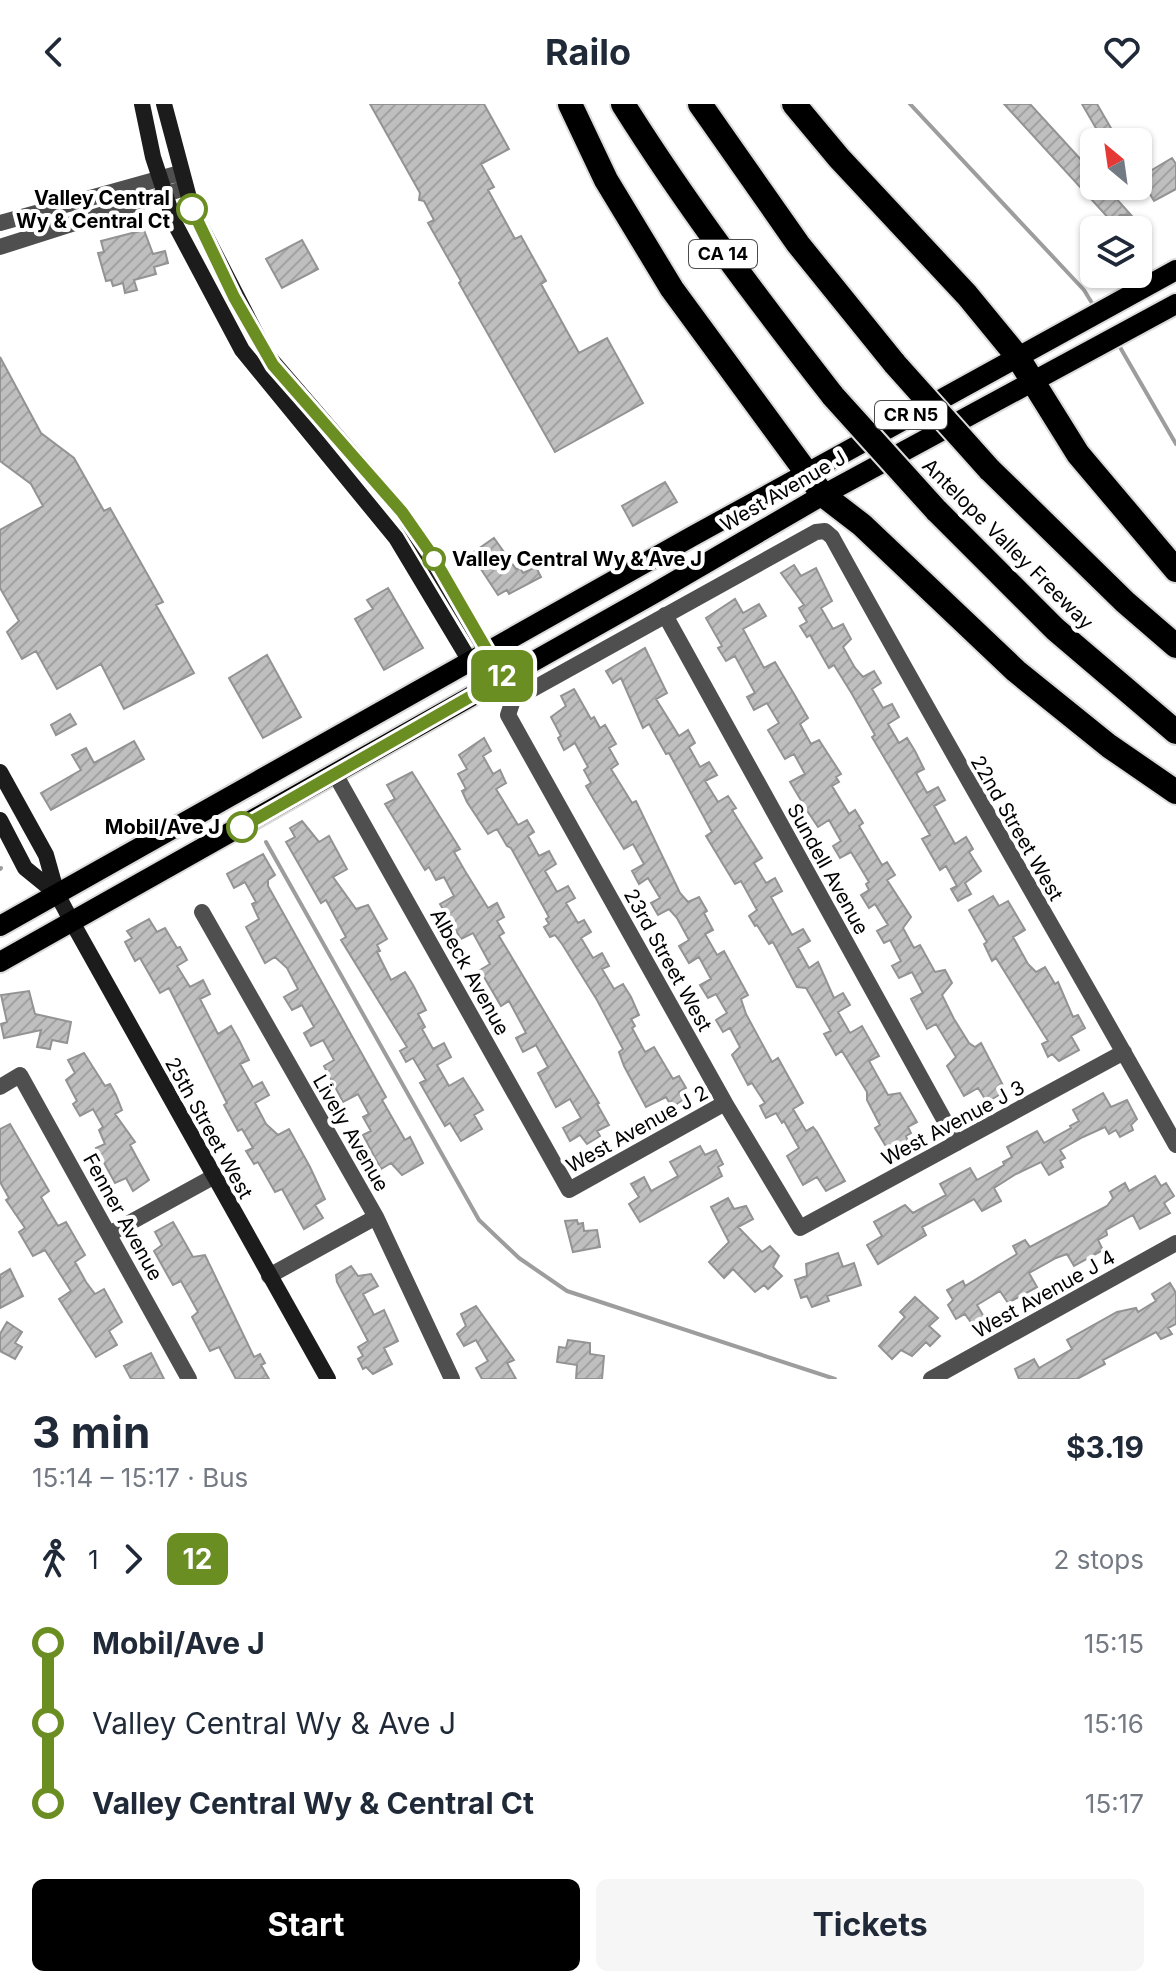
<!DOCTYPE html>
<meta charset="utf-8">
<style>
body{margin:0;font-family:Inter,sans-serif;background:#f6f6f7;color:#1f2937;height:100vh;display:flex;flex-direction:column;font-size:30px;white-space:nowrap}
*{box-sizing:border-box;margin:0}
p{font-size:26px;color:#747a83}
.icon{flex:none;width:44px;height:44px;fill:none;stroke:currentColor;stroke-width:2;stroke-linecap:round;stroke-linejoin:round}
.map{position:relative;height:1275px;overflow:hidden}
.details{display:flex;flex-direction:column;background:#fff;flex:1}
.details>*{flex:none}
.badge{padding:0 16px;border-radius:12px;font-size:28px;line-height:52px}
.needle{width:52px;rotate:331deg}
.buttons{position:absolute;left:1080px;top:24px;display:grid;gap:16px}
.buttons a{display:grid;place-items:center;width:72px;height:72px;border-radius:12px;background:#fff;box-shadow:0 2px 6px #0004;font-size:40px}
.map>.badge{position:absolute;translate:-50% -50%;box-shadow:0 0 0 4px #fff}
.legs{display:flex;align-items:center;gap:12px;height:88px;padding:0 32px;font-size:26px}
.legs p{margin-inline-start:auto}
.summary{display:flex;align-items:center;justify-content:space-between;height:136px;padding:0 32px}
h1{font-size:44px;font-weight:700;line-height:60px}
.action{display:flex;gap:16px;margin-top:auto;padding:16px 32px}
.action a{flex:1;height:92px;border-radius:12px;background:#000;color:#fff;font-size:32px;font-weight:700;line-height:92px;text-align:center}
.action a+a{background:#f6f6f7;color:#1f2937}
ul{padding:0 32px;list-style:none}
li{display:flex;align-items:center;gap:28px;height:80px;font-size:30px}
li i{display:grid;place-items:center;width:12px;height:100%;margin:0 10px;background:currentColor}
li i::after{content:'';width:20px;height:20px;margin:-10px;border:6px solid;border-radius:50%;background:#fff}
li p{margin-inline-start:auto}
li:first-child i{background:linear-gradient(#0000 50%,currentColor 0)}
li:last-child i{background:linear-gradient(currentColor 50%,#0000 0)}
header{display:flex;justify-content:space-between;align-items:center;height:104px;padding:0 32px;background:#fff;font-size:36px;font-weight:700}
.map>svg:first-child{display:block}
</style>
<header><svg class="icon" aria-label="back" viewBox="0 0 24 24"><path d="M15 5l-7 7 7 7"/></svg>Railo<svg class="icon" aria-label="heart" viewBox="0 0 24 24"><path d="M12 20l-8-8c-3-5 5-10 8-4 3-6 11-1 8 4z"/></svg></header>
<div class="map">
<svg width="1176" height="1275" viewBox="0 0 1176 1275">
<defs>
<pattern id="building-hatch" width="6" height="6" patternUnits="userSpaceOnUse" patternTransform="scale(2)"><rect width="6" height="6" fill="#bfbfbf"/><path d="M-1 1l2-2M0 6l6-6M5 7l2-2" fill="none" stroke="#a2a2a2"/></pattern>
</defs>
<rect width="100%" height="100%" fill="#fff"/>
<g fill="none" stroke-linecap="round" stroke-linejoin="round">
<path stroke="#9d9d9d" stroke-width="4" d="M 910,0 L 1084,186 L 1095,204
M 1117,238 L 1176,340
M 266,738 L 479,1116 L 519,1154 L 567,1187 L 835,1275
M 0,765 L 1,764"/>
</g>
<path fill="url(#building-hatch)" stroke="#939393" stroke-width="2" d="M 370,0 L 484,0 L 509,45 L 481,60 L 494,83 L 488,86 L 515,135 L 521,132 L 546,177 L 541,180 L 579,249 L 607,234 L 643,299 L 555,348 L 459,179 L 461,177 L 428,119 L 434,116 L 424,97 L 419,96 L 420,89 Z
M 1004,0 L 1030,0 L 1094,70 L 1094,82 L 1105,82 L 1131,111 L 1120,111 L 1113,119 Z
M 1082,0 L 1097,0 L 1119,38 L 1104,38 Z
M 1172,54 L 1176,60 L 1176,85 L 1154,97 L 1140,73 Z
M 144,126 L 153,150 L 165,147 L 168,159 L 154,163 L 156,170 L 134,176 L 137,186 L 125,189 L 123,179 L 113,182 L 111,176 L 106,177 L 98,149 L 104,148 L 101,137 Z
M 302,136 L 318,165 L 282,184 L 266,155 Z
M 0,253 L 41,329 L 74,354 L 104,407 L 110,404 L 163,498 L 156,501 L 194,569 L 124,605 L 101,560 L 57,585 L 36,547 L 22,555 L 7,528 L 19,517 L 0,484 L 0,426 L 43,402 L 31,380 L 0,357 Z
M 665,378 L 677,398 L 633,422 L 622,402 Z
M 494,434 L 516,465 L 520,464 L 523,469 L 536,463 L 541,473 L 509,490 L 507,486 L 498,491 L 471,450 Z
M 794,461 L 801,472 L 816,464 L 832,497 L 821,504 L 833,525 L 843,520 L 851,535 L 843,543 L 855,564 L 863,573 L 874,567 L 881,579 L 872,585 L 883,604 L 892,600 L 899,613 L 888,620 L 899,639 L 907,634 L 915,647 L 924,665 L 916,669 L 927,689 L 938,683 L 945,696 L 934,702 L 955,740 L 966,733 L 973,745 L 969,748 L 981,767 L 965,779 L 971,790 L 958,797 L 951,785 L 957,782 L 946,762 L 940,766 L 922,735 L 930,731 L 872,633 L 875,631 L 852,590 L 834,561 L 829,564 L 810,531 L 807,533 L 800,522 L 807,518 L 799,504 L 804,501 L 781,469 Z
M 388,484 L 423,544 L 384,566 L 355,515 L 373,505 L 367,496 Z
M 735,495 L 743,509 L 759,500 L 766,512 L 743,525 L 764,564 L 775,558 L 794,590 L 808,614 L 800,620 L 811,640 L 819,636 L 841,670 L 836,673 L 839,678 L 832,682 L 849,710 L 855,706 L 863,719 L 859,722 L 882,761 L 887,758 L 895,771 L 887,776 L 911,813 L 903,824 L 914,844 L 920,841 L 935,868 L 945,866 L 952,879 L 942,891 L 954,915 L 969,939 L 975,943 L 981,939 L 1006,987 L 987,998 L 978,984 L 964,992 L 947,962 L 956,953 L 936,920 L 927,925 L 911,895 L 923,889 L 912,868 L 899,874 L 892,862 L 901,857 L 890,836 L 884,839 L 877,827 L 888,821 L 875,800 L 869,804 L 861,791 L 869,786 L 866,780 L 869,778 L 851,748 L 840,754 L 833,742 L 841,737 L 829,716 L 818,723 L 808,708 L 790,678 L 805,670 L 794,650 L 785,655 L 768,626 L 779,619 L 767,599 L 754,606 L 747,593 L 755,589 L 735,552 L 726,557 L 718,544 L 722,542 L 706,514 Z
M 645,544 L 667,589 L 656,595 L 679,632 L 688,626 L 695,639 L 689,643 L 700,663 L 709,658 L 717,671 L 705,677 L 718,698 L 728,692 L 736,704 L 732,706 L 762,754 L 754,759 L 766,779 L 775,774 L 782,787 L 771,793 L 792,831 L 803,825 L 810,837 L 798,844 L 809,864 L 818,858 L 834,894 L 843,889 L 850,901 L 838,908 L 850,929 L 862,922 L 879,952 L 869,957 L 888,991 L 900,989 L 917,1018 L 908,1023 L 911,1029 L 906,1032 L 909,1041 L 891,1051 L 875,1024 L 880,1021 L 867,996 L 867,988 L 842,947 L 836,951 L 831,942 L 824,930 L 831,927 L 806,884 L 797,883 L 773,838 L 769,840 L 757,821 L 755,822 L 749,812 L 757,806 L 741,777 L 735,780 L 706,732 L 712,728 L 669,649 L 666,650 L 649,620 L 643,624 L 621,574 L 613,579 L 606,567 Z
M 267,551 L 301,613 L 263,634 L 229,574 Z
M 574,585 L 591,615 L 594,613 L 600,624 L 605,621 L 616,640 L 609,644 L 618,660 L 611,665 L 632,699 L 636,697 L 680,789 L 688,798 L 699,793 L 707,807 L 704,809 L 713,826 L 705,830 L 717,851 L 724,847 L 748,891 L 741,895 L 746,910 L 772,958 L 778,954 L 803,999 L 793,1005 L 806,1027 L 813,1023 L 817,1028 L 845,1077 L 826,1087 L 817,1073 L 803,1081 L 787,1052 L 799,1044 L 784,1017 L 782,1019 L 776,1009 L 766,1014 L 760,1002 L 765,999 L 752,979 L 748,981 L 732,951 L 740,943 L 730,924 L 723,928 L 716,916 L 727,909 L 716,890 L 708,894 L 700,881 L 711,875 L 699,853 L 689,859 L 679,842 L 689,836 L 677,814 L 669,805 L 658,811 L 651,799 L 660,794 L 648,774 L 639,780 L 632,767 L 644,760 L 633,740 L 624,745 L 594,696 L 586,682 L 591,679 L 584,666 L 588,663 L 575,639 L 564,646 L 558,634 L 561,632 L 551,613 L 566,602 L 561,592 Z
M 70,610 L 76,620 L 56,631 L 51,621 Z
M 484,634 L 491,647 L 483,652 L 493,670 L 500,666 L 506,679 L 496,685 L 518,721 L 527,716 L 534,728 L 528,732 L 539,752 L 549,747 L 556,760 L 545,767 L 557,788 L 568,782 L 575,794 L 566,799 L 578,819 L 584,816 L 591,828 L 581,834 L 593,854 L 602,849 L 609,862 L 602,865 L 614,885 L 623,880 L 631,893 L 639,911 L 631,915 L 635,922 L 632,924 L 645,948 L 654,943 L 673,975 L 679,972 L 686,984 L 679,988 L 683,996 L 672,1003 L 666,993 L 646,1003 L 624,962 L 619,948 L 623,945 L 597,896 L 562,840 L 555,831 L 550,833 L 544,823 L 549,820 L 546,815 L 549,813 L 511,744 L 507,742 L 497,725 L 488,730 L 467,698 L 462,687 L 466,685 L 458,670 L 467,665 L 459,651 Z
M 134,637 L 144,655 L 51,706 L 41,689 L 81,666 L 72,651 L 86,644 L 94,659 Z
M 412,668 L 460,745 L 454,748 L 465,767 L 488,804 L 497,799 L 504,813 L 497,817 L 504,829 L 499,832 L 599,999 L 597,1000 L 609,1021 L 597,1027 L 600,1032 L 587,1040 L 580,1031 L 570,1037 L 563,1024 L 581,1014 L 570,995 L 556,1003 L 538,969 L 548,963 L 536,941 L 523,948 L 516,934 L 526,929 L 523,923 L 509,897 L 501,902 L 480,866 L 490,860 L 473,829 L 461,835 L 440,800 L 454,792 L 444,773 L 436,776 L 429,763 L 425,766 L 385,700 L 395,695 L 387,681 Z
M 302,717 L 319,738 L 329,732 L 347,765 L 333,773 L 356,805 L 368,801 L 387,835 L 377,841 L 380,847 L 377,848 L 391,876 L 405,868 L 413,881 L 426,906 L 418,910 L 425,923 L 422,925 L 433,945 L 444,939 L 451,953 L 437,961 L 449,982 L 463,974 L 483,1006 L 474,1011 L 482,1025 L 461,1037 L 450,1019 L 445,1022 L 420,979 L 426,976 L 413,954 L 406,958 L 400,947 L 407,943 L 341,836 L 346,833 L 326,796 L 321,799 L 286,738 L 295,733 L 290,724 Z
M 263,750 L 275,771 L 268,776 L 268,782 L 386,993 L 382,996 L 405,1036 L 410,1033 L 423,1059 L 402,1071 L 391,1059 L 381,1065 L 363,1031 L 371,1027 L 363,1013 L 369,1010 L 358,990 L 343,998 L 324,962 L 334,956 L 323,936 L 311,942 L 304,929 L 314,923 L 302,901 L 292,906 L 284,893 L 298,885 L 287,864 L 275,853 L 265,859 L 246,823 L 259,815 L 252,800 L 256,798 L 245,778 L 234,784 L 227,770 Z
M 993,792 L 999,802 L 1008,797 L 1025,826 L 1013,833 L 1028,860 L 1036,868 L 1045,863 L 1055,880 L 1058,878 L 1073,913 L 1078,911 L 1085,924 L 1071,932 L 1079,946 L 1059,957 L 1052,950 L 1048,953 L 1042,940 L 1048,937 L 996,854 L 992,857 L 984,840 L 987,838 L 969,806 Z
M 149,815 L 157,828 L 165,824 L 177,844 L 180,843 L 187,856 L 177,862 L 190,883 L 203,876 L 210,890 L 200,895 L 218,930 L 231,922 L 239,936 L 249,956 L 240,960 L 253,983 L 262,978 L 269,991 L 255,999 L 266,1020 L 278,1031 L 289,1025 L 310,1063 L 325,1095 L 315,1101 L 323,1114 L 304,1125 L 282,1085 L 275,1088 L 258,1058 L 254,1060 L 246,1047 L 253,1044 L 242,1025 L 238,1027 L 224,1001 L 227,999 L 169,884 L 160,889 L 140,854 L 135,857 L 125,838 L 132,834 L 127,827 Z
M 29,887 L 35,910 L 71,918 L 67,939 L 52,936 L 50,945 L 37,943 L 41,926 L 4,934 L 1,920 L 7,918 L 1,891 Z
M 84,949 L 105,982 L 110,980 L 116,991 L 122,1006 L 115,1010 L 135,1038 L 130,1041 L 149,1076 L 133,1087 L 126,1074 L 115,1079 L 96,1044 L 105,1040 L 99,1026 L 103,1023 L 93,1005 L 80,1012 L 73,1000 L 77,997 L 66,976 L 75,969 L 68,956 Z
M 1103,989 L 1111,1003 L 1127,996 L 1137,1015 L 1131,1021 L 1133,1026 L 1120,1033 L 1116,1026 L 1109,1030 L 1105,1023 L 1083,1033 L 1060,1046 L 1065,1054 L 1060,1057 L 1063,1063 L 1049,1071 L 1041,1058 L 1016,1070 L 994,1084 L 1001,1097 L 982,1107 L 974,1095 L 922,1123 L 926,1131 L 878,1160 L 867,1141 L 882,1132 L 874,1118 L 905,1101 L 913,1109 L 946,1091 L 940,1080 L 970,1064 L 977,1076 L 1004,1061 L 1003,1058 L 1012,1053 L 1007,1043 L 1037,1027 L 1044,1039 L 1071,1024 L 1070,1022 L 1079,1017 L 1073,1006 Z
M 10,1020 L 49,1087 L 41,1093 L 58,1122 L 66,1118 L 85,1151 L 75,1158 L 86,1178 L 95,1190 L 104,1185 L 122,1218 L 109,1227 L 117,1241 L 96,1253 L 59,1195 L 71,1187 L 45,1146 L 33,1152 L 19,1128 L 25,1124 L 6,1096 L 9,1094 L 0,1078 L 0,1025 Z
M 700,1042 L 705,1051 L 716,1046 L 723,1060 L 718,1063 L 722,1072 L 640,1118 L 629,1100 L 639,1093 L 631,1080 L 644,1073 L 651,1087 L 678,1072 L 670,1058 Z
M 1155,1072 L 1161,1082 L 1166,1079 L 1174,1092 L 1164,1099 L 1170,1109 L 1140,1125 L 1133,1111 L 1106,1126 L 1107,1131 L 1098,1136 L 1103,1146 L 1074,1162 L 1067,1150 L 1056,1154 L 1029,1169 L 1037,1183 L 1008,1199 L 1000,1187 L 977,1201 L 984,1213 L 972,1220 L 965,1210 L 956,1215 L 948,1201 L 953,1196 L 947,1186 L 963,1177 L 965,1182 L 1017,1150 L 1013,1142 L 1025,1136 L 1030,1143 L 1107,1102 L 1113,1094 L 1110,1088 L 1125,1079 L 1129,1087 Z
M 728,1094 L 734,1105 L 746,1102 L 753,1115 L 738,1123 L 762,1148 L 770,1142 L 779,1152 L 773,1163 L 782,1172 L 768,1185 L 764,1181 L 755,1188 L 733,1165 L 724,1174 L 709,1158 L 729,1138 L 711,1103 Z
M 577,1116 L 578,1120 L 583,1119 L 584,1127 L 597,1126 L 600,1143 L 573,1148 L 565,1117 Z
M 173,1118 L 193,1153 L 205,1151 L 254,1253 L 260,1250 L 265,1259 L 261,1261 L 269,1275 L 236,1275 L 219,1243 L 210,1247 L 192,1213 L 198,1208 L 181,1177 L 173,1181 L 154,1147 L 162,1141 L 155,1128 Z
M 838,1149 L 843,1163 L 854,1159 L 861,1181 L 827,1192 L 829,1197 L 812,1203 L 807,1192 L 801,1194 L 795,1176 L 807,1172 L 806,1160 Z
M 351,1162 L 358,1172 L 371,1170 L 378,1182 L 363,1190 L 374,1211 L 384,1206 L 398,1237 L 384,1244 L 392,1260 L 373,1270 L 366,1263 L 363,1265 L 358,1255 L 363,1252 L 358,1243 L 368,1237 L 337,1178 L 336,1171 Z
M 10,1165 L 23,1192 L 0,1204 L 0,1171 Z
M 1170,1179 L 1176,1189 L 1176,1220 L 1168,1224 L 1172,1230 L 1161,1235 L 1156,1228 L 1103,1256 L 1105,1260 L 1077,1275 L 1019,1275 L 1015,1265 L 1034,1255 L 1039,1264 L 1072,1245 L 1067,1236 L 1117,1208 L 1136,1204 L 1138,1208 L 1156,1197 L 1152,1190 Z
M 915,1193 L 938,1214 L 929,1222 L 940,1232 L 930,1242 L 926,1238 L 912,1252 L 901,1246 L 892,1255 L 879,1242 L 905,1213 L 900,1208 Z
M 476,1202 L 514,1256 L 507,1259 L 516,1275 L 482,1275 L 476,1264 L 488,1257 L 476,1236 L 464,1242 L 457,1230 L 466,1222 L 461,1210 Z
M 7,1218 L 22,1228 L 15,1239 L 22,1243 L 15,1255 L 0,1247 L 0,1230 Z
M 568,1236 L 590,1239 L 590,1250 L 604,1252 L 602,1275 L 576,1275 L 577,1261 L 557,1258 L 559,1243 L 566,1244 Z
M 151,1249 L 164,1275 L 131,1275 L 124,1262 Z"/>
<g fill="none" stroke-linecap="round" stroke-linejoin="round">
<defs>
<path id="primary" d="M 0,822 L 691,433 L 1176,166
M 0,858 L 653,490 L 823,391 L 1176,200"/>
<path id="highway" d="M 570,0 L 606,76 L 672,185 L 823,391 L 862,421 L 1016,567 L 1109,642 L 1176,688
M 623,0 C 687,102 759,197 833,292
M 700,0 L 798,140 L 895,260
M 794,0 L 839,54 L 967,191 L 1017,252 L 1078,350 L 1176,466
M 989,365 L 1125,498 L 1176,542
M 936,406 L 1055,525 L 1176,628"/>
</defs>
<use href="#primary" stroke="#dbdbdb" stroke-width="24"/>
<use href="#highway" stroke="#dbdbdb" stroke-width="28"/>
<path stroke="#4f4f4f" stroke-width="16" d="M 0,119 L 180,69
M 0,143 L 185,84
M 665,511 L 957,1039
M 335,670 L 569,1086 L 725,999
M 202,808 L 376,1113 L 452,1275
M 1124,948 L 800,1124 L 725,999 L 508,611 L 513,596 L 816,428 L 825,427 L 832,433 C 944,637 1062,838 1176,1041
M 0,983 L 20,971 L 189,1275
M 111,1129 L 213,1073
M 269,1172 L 376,1113
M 931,1275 L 1176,1139"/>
<path stroke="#1c1c1c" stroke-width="16" d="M 142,0 L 153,53 L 175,120 L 242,246 L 396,434 L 486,584
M 164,0 L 192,105 L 267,251 L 402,408 L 503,574
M 0,668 L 46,751 L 57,790 L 72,818 L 328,1275
M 0,716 L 25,764 L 57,790"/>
<use href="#primary" stroke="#000" stroke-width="20"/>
<use href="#highway" stroke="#000" stroke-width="24"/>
<defs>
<path id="highway-bridge" d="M 895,260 L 989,365
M 833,292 L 936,406"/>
</defs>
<use href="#highway-bridge" stroke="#dbdbdb" stroke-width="28" stroke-linecap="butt"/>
<use href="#highway-bridge" stroke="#000" stroke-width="24"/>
</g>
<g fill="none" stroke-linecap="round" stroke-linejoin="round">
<defs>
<path id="line-1" d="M 192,105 L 234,193 L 273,261 L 402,408 L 432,451 L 503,574 L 242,723"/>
</defs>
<use href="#line-1" stroke="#fff" stroke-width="18"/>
<use href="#line-1" stroke="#6b8e23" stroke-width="12"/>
</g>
<g fill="#fff" stroke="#6b8e23" stroke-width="4">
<circle cx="192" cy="105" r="14"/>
<circle cx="434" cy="455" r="10"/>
<circle cx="242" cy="723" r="14"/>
</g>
<g text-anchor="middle" stroke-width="8" stroke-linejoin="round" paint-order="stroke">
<g fill="#fff" stroke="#4c4c4c" stroke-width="2">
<rect x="689" y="136" width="68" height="28" rx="6"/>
<rect x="875" y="297" width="72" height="28" rx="6"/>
</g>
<g font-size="18" font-weight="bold" fill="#000">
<text x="723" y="156">CA 14</text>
<text x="911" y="317">CR N5</text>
</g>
<g font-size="20" font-weight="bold" fill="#000" stroke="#fff" text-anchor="end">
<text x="170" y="101">Valley Central<tspan x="170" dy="23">Wy &amp; Central Ct</tspan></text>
<text x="452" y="462" text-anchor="start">Valley Central Wy &amp; Ave J</text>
<text x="220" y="730">Mobil/Ave J</text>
</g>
<g font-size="20" fill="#000" stroke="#fff">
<text transform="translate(783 387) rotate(-30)" y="7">West Avenue J</text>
<text transform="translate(1008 440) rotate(45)" y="7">Antelope Valley Freeway</text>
<text transform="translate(1017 724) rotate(60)" y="7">22nd Street West</text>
<text transform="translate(828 765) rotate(61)" y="7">Sundell Avenue</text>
<text transform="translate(668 856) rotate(61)" y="7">23rd Street West</text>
<text transform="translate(470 868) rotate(61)" y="7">Albeck Avenue</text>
<text transform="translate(953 1019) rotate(-28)" y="7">West Avenue J 3</text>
<text transform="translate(209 1024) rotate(61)" y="7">25th Street West</text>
<text transform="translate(637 1025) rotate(-29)" y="7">West Avenue J 2</text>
<text transform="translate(351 1029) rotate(60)" y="7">Lively Avenue</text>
<text transform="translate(123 1113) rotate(61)" y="7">Fenner Avenue</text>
<text transform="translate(1044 1190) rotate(-29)" y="7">West Avenue J 4</text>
</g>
</g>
</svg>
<div class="buttons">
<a><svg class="needle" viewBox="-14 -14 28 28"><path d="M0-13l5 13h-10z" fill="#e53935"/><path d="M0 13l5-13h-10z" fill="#747a83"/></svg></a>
<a><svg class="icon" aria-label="layers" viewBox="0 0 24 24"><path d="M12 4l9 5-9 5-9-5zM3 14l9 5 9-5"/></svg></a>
</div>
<b class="badge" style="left:502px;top:572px;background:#6b8e23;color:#fff">12</b>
</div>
<section class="details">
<div class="summary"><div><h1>3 min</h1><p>15:14 – 15:17 · Bus</p></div><b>$3.19</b></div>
<div class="legs"><svg class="icon" aria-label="walk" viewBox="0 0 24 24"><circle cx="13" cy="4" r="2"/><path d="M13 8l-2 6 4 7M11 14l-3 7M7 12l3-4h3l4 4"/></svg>1<svg class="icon" aria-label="forward" viewBox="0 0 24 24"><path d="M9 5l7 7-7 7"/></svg><b class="badge" style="background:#6b8e23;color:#fff">12</b><p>2 stops</p></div>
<ul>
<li><i style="color:#6b8e23"></i><b>Mobil/Ave J</b><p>15:15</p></li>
<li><i style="color:#6b8e23"></i><span>Valley Central Wy &amp; Ave J</span><p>15:16</p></li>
<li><i style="color:#6b8e23"></i><b>Valley Central Wy &amp; Central Ct</b><p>15:17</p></li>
</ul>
<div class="action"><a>Start</a><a>Tickets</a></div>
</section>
